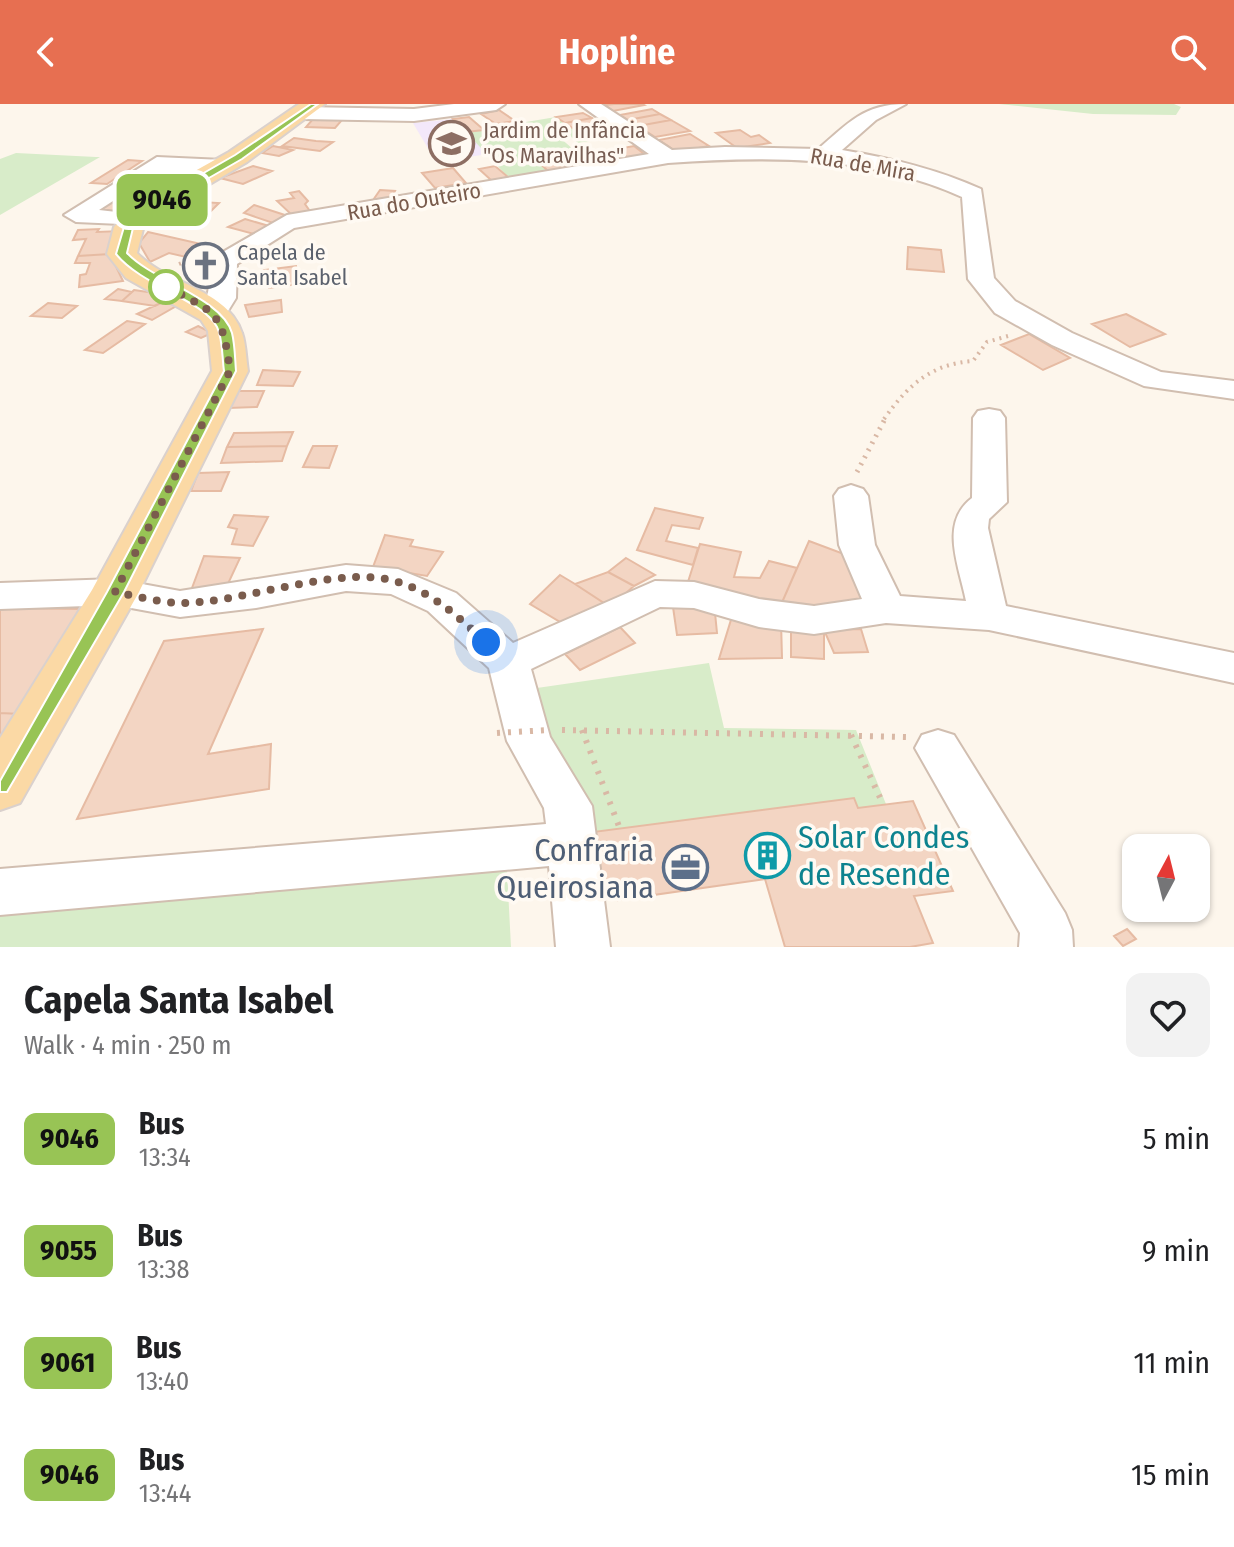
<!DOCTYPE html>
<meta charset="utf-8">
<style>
body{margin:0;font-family:"Fira Sans Condensed",sans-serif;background:#f2f2f2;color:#202124;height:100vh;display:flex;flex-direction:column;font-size:30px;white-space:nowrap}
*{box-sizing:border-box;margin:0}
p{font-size:26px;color:#757577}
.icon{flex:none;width:44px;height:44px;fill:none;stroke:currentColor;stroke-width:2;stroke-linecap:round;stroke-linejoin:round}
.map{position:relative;height:843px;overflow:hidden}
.side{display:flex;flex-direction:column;background:#fff;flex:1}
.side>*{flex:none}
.badge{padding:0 16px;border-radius:12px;font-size:28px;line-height:52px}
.needle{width:52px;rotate:7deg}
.tools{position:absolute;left:1122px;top:730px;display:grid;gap:16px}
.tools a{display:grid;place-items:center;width:88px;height:88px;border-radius:16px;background:#fff;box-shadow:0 2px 6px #0004;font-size:40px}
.you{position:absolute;width:40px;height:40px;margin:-20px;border:6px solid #fff;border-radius:50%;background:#1a73e8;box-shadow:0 0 0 12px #1a73e833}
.map>.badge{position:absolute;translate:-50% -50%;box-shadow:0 0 0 4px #fff}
.round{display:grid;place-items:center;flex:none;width:84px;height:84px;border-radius:16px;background:#f2f2f2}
.summary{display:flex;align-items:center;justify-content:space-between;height:136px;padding:0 24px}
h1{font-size:38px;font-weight:700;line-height:60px}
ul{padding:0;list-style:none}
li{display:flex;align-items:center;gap:24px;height:112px;padding:0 24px}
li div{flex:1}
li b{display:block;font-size:30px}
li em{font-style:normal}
li .badge{min-width:88px;font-weight:700;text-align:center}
header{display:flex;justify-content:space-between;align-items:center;height:104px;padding:0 24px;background:#e76f51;color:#fff;font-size:36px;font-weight:700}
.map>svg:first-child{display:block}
</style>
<header><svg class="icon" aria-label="back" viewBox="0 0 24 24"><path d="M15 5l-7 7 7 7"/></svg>Hopline<svg class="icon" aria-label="search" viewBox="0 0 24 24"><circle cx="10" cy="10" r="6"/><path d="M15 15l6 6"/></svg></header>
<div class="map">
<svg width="1234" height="843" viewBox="0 0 1234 843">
<rect width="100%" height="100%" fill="#fdf6ec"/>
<path fill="#f3e8fa" d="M 453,15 L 488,50 L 436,58 L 413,19 Z"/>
<path fill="#d8ecc9" d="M 999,0 L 1174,0 L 1181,3 L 1176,11 L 1093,10 Z
M 556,13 L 582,31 L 610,26 L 619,32 L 578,39 L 569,31 L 558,32 L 574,46 L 534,53 L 548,67 L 508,73 L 466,28 Z
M 16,49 L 96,53 L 100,53 L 0,111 L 0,55 Z
M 156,108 L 207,111 L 195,123 L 144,120 Z
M 709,559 L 724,624 L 856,626 L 886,700 L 858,704 L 853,694 L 594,728 C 576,677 547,635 530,585 Z
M 507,766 L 511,843 L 0,843 L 0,812 Z"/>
<path fill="#f3d5c3" stroke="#e6bba3" stroke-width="2" d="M 614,0 L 642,0 L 644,1 L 613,7 L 605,1 Z
M 652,5 L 660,10 L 628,16 L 620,11 Z
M 499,6 L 515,17 L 496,20 L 481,10 Z
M 583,9 L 592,14 L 565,19 L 556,13 Z
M 660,10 L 671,16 L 638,22 L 628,16 Z
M 469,13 L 484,26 L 466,28 L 453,15 Z
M 592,14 L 601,20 L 574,25 L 565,19 Z
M 313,15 L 342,16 L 335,24 L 306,23 Z
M 671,16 L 690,27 L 655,33 L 638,22 Z
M 601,20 L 610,26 L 582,31 L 574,25 Z
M 740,26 L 751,33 L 759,31 L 770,39 L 737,44 L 716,29 Z
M 690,30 L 709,42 L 677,48 L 659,36 Z
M 294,34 L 316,37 L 333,38 L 320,47 L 282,42 Z
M 273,42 L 293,46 L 279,52 L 262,49 Z
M 634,42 L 648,53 L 630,56 L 617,45 Z
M 617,45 L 630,56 L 613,59 L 598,47 Z
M 574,46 L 591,60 L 569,63 L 554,49 Z
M 554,49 L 569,63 L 548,67 L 533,53 Z
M 128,56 L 142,57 L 107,80 L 91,79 Z
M 253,62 L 272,67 L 243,80 L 220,74 Z
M 495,62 L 508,73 L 492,77 L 479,65 Z
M 453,64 L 466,79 L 435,84 L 422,69 Z
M 147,72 L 168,74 L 136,92 L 119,91 Z
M 380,86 L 395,87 L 388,100 L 371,99 Z
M 299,87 L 308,97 L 305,100 L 312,110 L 294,113 L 277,97 L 294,94 L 290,89 Z
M 119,91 L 134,92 L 106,112 L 85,110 Z
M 168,96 L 219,99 L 207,111 L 156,108 Z
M 254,101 L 291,113 L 276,120 L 244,109 Z
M 245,115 L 269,122 L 258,131 L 228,123 Z
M 99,125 L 97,128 L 121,127 L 110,150 L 78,152 L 86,135 L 73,136 L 78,126 Z
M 148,128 L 210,142 L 186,153 L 169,149 L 150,158 L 139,139 Z
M 908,143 L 941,146 L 944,168 L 907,165 Z
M 110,150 L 123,177 L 79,183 L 80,171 L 86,170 L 90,159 L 75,159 L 78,152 Z
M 213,151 L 219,167 L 198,171 L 193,155 Z
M 296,162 L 299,180 L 269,184 L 264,166 Z
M 118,185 L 132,188 L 122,197 L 105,195 Z
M 134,186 L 175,192 L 155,202 L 122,197 Z
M 175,192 L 185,197 L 152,216 L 137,210 Z
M 281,196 L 282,208 L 249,213 L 245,201 Z
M 48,199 L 77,202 L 62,214 L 31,212 Z
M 1126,210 L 1165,230 L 1130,243 L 1092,220 Z
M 127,217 L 145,220 L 103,249 L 85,246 Z
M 198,222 L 212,229 L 201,234 L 186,228 Z
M 1029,230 L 1070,254 L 1043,266 L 1001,241 Z
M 263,266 L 300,268 L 293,282 L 257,281 Z
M 237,287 L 264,287 L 257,303 L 229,304 Z
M 293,328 L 287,342 L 227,343 L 234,329 Z
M 287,342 L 282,357 L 221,359 L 227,343 Z
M 313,342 L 337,342 L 329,364 L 303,363 Z
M 229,368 L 221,387 L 191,387 L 198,369 Z
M 655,404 L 703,414 L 699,425 L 672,421 L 666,437 L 698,444 L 693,461 L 637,446 Z
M 234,411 L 268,413 L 253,442 L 232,440 L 237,425 L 228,423 Z
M 385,431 L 413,436 L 410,442 L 443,448 L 427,472 L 373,463 Z
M 809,437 L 860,456 L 869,477 L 863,505 L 780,503 Z
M 700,440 L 741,448 L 734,473 L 760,474 L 769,457 L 797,464 L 780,503 L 687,481 Z
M 204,452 L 240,454 L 226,484 L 192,484 Z
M 626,454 L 655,471 L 634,482 L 608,468 Z
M 608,468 L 634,482 L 610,503 L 575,480 Z
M 560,471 L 575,480 L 610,503 L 572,525 L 530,500 Z
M 672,496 L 714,499 L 717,529 L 677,531 Z
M 0,504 L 86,505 L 20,610 L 0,609 Z
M 734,506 L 781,517 L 782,554 L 719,555 Z
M 791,520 L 824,526 L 824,555 L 791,553 Z
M 620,523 L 635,539 L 580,566 L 565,550 Z
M 263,525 L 208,650 L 271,640 L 269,685 L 77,715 L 164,537 Z
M 861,525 L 868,548 L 834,549 L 824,526 Z
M 0,609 L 20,610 L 0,642 Z
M 854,694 L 858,704 L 913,697 L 953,787 L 914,792 L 933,839 L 910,843 L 785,843 L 765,775 L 618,796 L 616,785 L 602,787 L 593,728 Z
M 1127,825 L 1136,835 L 1123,842 L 1114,832 Z"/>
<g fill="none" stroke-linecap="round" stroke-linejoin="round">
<defs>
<path id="minor" d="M 454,0 L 505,0 L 496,6 L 414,17 L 302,15 L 292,9 L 302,3 L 414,5 Z
M 579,0 L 601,0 L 672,46 L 725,43 L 818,45 C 849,19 863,0 906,0 L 876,16 L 842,46 C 891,54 936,65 981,85 L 994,174 L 1015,197 L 1072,229 L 1161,268 L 1234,277 L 1234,295 L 1144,282 L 1052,241 L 995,209 L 968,175 L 962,93 C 869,51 768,52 668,59 L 294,124 L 237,160 L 236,194 L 223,215 L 203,215 L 199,209 C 215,187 205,169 216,152 L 287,111 L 649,50 Z
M 157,53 L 223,56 L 234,62 L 223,68 L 161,66 L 99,106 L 143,111 L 147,116 L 143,121 L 76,118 L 64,111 Z
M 989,305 L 1000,307 L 1005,314 L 1007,398 L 989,415 L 988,424 L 1006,502 L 1234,549 L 1234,579 L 989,526 L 886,519 L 814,530 L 759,523 L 694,504 L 660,503 L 531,565 L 550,633 L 592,702 L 610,843 L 556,843 L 549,762 L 0,811 L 0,765 L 546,720 L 544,704 L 507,637 L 489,564 L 428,507 L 391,490 L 346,487 L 256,504 L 180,513 L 115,501 L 0,505 L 0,479 L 115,475 L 180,487 L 346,461 L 398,465 L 456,489 L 513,539 L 655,477 L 694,478 L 759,495 L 814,502 L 862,495 L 839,441 L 834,392 L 839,385 L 851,381 L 863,385 L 868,392 L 875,441 L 900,492 L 966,497 C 959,462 939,419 972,394 L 973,314 L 978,307 Z
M 938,626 L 954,631 L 1065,809 L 1072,826 L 1073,843 L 1019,843 L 1020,829 L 915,644 L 922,631 Z"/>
<path id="major" d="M 299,0 L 325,0 L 247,58 L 154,113 L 143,125 L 137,149 C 166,180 228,185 242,229 C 246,240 246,255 248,267 L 139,488 L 20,699 L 0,706 L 0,634 L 92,486 L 212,267 L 208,227 L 201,216 L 126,174 L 107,150 L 114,123 L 134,101 L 229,48 Z"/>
</defs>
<use href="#minor" stroke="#d1beb0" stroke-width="4"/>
<use href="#major" stroke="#dad1cd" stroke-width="4"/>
<path stroke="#d9b8a5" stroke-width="4" stroke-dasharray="2 5" stroke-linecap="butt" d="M 179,160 L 203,151
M 884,315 C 908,281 931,260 973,257 L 987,238 L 1008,232"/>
<path stroke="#d9b8a5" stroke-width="5" stroke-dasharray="2 6" stroke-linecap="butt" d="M 857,368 L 886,313"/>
<path stroke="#d9b8a5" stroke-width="6" stroke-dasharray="3 8" stroke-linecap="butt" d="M 562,626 L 908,633
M 582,626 L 620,725
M 851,631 L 883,700"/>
<use href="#minor" fill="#fff" fill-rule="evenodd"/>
<use href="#major" fill="#fbd9a5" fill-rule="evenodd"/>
<path stroke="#d9b8a5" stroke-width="6" stroke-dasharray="3 8" stroke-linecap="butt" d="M 497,629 L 549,626"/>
</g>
<path fill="#98c455" stroke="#fff" stroke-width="2" d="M 311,0 L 318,0 L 242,55 L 148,109 L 133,124 L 127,149 C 153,177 222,194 232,229 C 235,241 235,255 236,267 L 124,488 L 7,688 L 0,688 L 0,677 L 107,488 L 224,267 C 222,254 223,235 217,223 C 203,196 142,182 116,150 L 124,123 L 141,105 L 235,51 Z"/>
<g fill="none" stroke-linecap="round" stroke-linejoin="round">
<path stroke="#7a5c4d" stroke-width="8" stroke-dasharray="0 14.4" d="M 166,183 L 161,180 C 214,209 222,203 230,267 L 115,488 C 137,492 161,499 182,499 C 246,499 343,458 401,479 C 436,491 459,514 486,538"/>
</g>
<defs>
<symbol id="school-ring" viewBox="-11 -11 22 22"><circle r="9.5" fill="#fffaf3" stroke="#8d6e63" stroke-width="1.5"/><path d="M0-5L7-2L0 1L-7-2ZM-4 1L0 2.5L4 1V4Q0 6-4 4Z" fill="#8d6e63"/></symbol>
<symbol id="church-ring" viewBox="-11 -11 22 22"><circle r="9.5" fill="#fffaf3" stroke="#6b7280" stroke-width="1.5"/><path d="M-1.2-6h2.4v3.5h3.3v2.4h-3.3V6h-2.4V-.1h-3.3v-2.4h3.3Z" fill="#6b7280"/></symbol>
<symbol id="building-ring" viewBox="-11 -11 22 22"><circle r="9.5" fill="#fffaf3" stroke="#0f9aa8" stroke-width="1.5"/><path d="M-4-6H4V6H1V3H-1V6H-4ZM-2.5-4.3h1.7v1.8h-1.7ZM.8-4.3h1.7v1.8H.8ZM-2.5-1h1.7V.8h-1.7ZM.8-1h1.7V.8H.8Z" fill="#0f9aa8"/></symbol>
<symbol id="office-ring" viewBox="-11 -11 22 22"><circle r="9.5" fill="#fffaf3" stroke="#5c6f8a" stroke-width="1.5"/><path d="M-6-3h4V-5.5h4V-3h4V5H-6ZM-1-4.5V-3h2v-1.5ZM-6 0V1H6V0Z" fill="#5c6f8a"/></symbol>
</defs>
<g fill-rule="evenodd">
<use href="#school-ring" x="426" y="14" width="51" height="51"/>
<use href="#church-ring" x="180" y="136" width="51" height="51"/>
<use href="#building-ring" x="742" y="726" width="51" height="51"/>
<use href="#office-ring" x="660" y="738" width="51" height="51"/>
</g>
<circle fill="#fff" stroke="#98c455" stroke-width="4" cx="166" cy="183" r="16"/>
<g text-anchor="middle" stroke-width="7" stroke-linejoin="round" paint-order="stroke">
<g font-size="22" fill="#785e54" stroke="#fffaf3" text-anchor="start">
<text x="483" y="34">Jardim de Infância<tspan x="483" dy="25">"Os Maravilhas"</tspan></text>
</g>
<g font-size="22" fill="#7a5c4d" stroke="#fffaf3">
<text transform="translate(863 60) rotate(10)" y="8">Rua de Mira</text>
<text transform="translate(414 97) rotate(-10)" y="8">Rua do Outeiro</text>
</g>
<g font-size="22" fill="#5b616d" stroke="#fffaf3" text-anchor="start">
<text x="237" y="156">Capela de<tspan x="237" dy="25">Santa Isabel</tspan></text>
</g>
<g font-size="32" fill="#0d838f" stroke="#fffaf3" text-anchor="start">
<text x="798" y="744">Solar Condes<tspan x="798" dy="37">de Resende</tspan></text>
</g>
<g font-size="32" fill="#4e5e75" stroke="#fffaf3" text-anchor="end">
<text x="654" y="757">Confraria<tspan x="654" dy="37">Queirosiana</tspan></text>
</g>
</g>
</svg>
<div class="tools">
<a><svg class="needle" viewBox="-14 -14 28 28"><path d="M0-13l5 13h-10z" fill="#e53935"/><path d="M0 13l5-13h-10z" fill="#757577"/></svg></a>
</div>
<div class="you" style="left:486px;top:538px"></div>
<b class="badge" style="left:162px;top:96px;background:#98c455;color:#111">9046</b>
</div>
<section class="side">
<div class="summary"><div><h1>Capela Santa Isabel</h1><p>Walk · 4 min · 250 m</p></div><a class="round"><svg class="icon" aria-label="heart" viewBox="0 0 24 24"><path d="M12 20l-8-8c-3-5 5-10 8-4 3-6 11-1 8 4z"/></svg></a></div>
<ul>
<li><span class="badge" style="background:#98c455;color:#111">9046</span><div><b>Bus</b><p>13:34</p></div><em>5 min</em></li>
<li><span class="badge" style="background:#98c455;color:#111">9055</span><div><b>Bus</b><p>13:38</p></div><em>9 min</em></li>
<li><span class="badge" style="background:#98c455;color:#111">9061</span><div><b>Bus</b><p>13:40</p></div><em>11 min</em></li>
<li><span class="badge" style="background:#98c455;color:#111">9046</span><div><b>Bus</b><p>13:44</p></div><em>15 min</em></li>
</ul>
</section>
